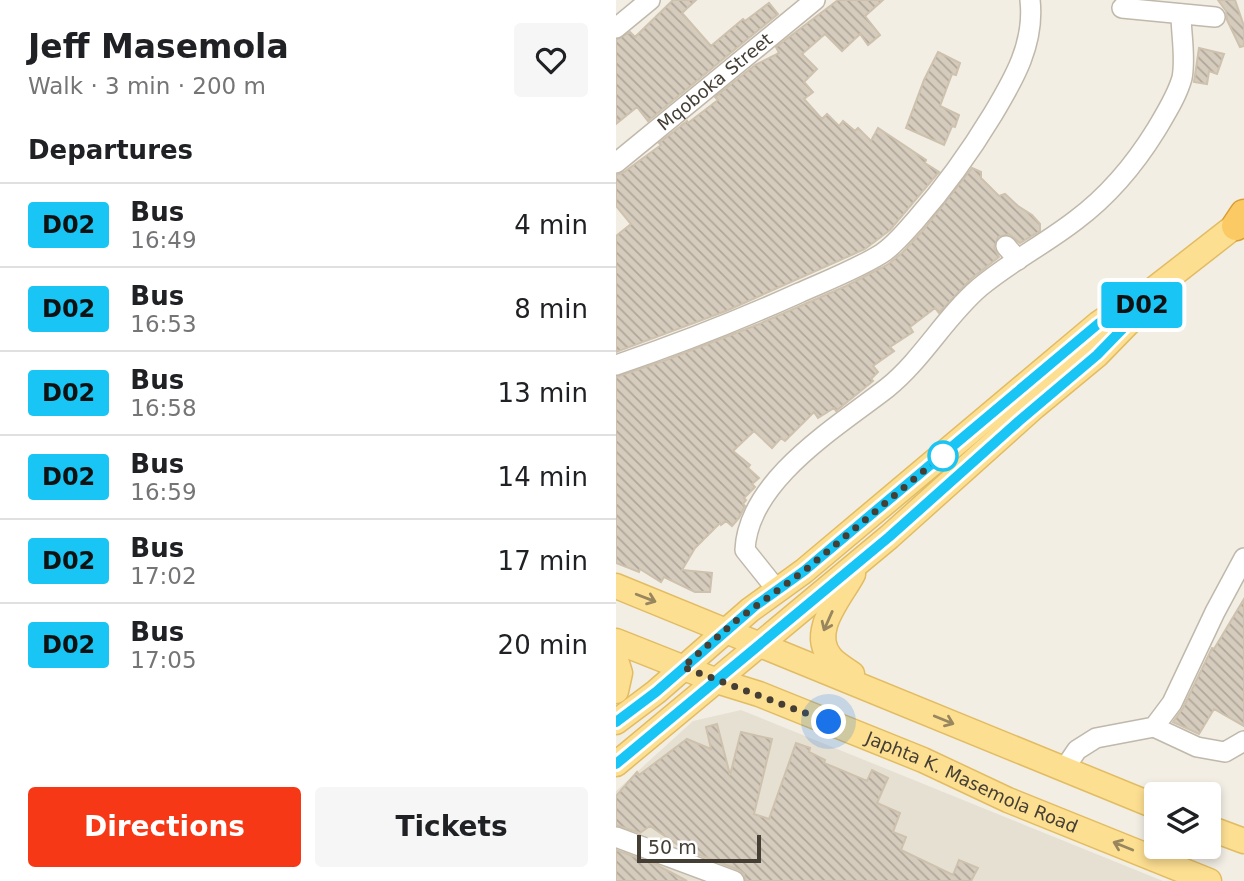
<!DOCTYPE html>
<meta charset="utf-8">
<style>
body{margin:0;font-family:"DejaVu Sans",sans-serif;background:#f6f6f6;color:#202124;height:100vh;display:flex;flex-direction:column;font-size:26px;white-space:nowrap}
*{box-sizing:border-box;margin:0}
p{font-size:23px;color:#757577}
.icon{flex:none;width:38px;height:38px;fill:none;stroke:currentColor;stroke-width:2;stroke-linecap:round;stroke-linejoin:round}
.map{position:relative;flex:1;overflow:hidden}
.sheet{display:flex;flex-direction:column;background:#fff;width:616px}
.sheet>*{flex:none}
.badge{padding:0 14px;border-radius:5px;font-size:24px;line-height:46px}
.controls{position:absolute;left:528px;top:782px;display:grid;gap:14px}
.controls a{display:grid;place-items:center;width:77px;height:77px;border-radius:7px;background:#fff;box-shadow:0 4px 10px #0003;font-size:35px}
.scale{position:absolute;left:21px;bottom:18px;width:124px;box-sizing:border-box;padding-left:7px;border:4px solid #443e34;border-top:0;font-size:19px;line-height:24px;white-space:nowrap;color:#443e34;-webkit-text-stroke:5px #fff;paint-order:stroke}
.you{position:absolute;width:35px;height:35px;margin:-18px;border:5px solid #fff;border-radius:50%;background:#1a73e8;box-shadow:0 0 0 10px #1a73e833}
.map>.badge{position:absolute;translate:-50% -50%;box-shadow:0 0 0 4px #fff}
h2{padding:0 28px;font-size:26px;line-height:63px}
.round{display:grid;place-items:center;flex:none;width:74px;height:74px;border-radius:7px;background:#f6f6f6}
.head{display:flex;align-items:center;justify-content:space-between;height:119px;padding:0 28px}
h1{font-size:33px;font-weight:800;line-height:52px}
.cta{display:flex;gap:14px;margin-top:auto;padding:14px 28px}
.cta a{flex:1;height:80px;border-radius:7px;background:#f73816;color:#fff;font-size:28px;font-weight:800;line-height:80px;text-align:center}
.cta a+a{background:#f6f6f6;color:#202124}
ul{padding:0;list-style:none}
li{display:flex;align-items:center;gap:21px;height:84px;padding:0 28px;border-top:2px solid #e0e0e0}
li div{flex:1}
li b{display:block;font-size:26px}
li em{font-style:normal}
li .badge{min-width:77px;font-weight:700;text-align:center}
main{display:flex;flex:1;min-height:0}
.map>svg:first-child{display:block}
</style>
<main>
<section class="sheet">
<div class="head"><div><h1>Jeff Masemola</h1><p>Walk · 3 min · 200 m</p></div><a class="round"><svg class="icon" aria-label="heart" viewBox="0 0 24 24"><path d="M12 20l-8-8c-3-5 5-10 8-4 3-6 11-1 8 4z"/></svg></a></div>
<h2>Departures</h2>
<ul>
<li><span class="badge" style="background:#18c5f4;color:#111">D02</span><div><b>Bus</b><p>16:49</p></div><em>4 min</em></li>
<li><span class="badge" style="background:#18c5f4;color:#111">D02</span><div><b>Bus</b><p>16:53</p></div><em>8 min</em></li>
<li><span class="badge" style="background:#18c5f4;color:#111">D02</span><div><b>Bus</b><p>16:58</p></div><em>13 min</em></li>
<li><span class="badge" style="background:#18c5f4;color:#111">D02</span><div><b>Bus</b><p>16:59</p></div><em>14 min</em></li>
<li><span class="badge" style="background:#18c5f4;color:#111">D02</span><div><b>Bus</b><p>17:02</p></div><em>17 min</em></li>
<li><span class="badge" style="background:#18c5f4;color:#111">D02</span><div><b>Bus</b><p>17:05</p></div><em>20 min</em></li>
</ul>
<div class="cta"><a>Directions</a><a>Tickets</a></div>
</section>
<div class="map">
<svg width="628" height="881" viewBox="0 0 628 881">
<defs>
<pattern id="building-back-hatch" width="6" height="6" patternUnits="userSpaceOnUse" patternTransform="scale(1.75)"><rect width="6" height="6" fill="#d6ccbd"/><path d="M-1 5l2 2M0 0l6 6M5-1l2 2" fill="none" stroke="#afa79a"/></pattern>
</defs>
<rect width="100%" height="100%" fill="#f2eee4"/>
<path fill="#e6e0d2" d="M 125,710 L 547,881 L 0,881 L 0,791 L 77,721 Z"/>
<path fill="url(#building-back-hatch)" stroke="#cec1ad" stroke-width="2" d="M 57,0 L 80,0 L 66,13 L 95,46 L 127,19 L 129,21 L 153,3 L 162,14 L 32,121 L 21,107 L 0,124 L 0,40 L 14,32 L 19,37 Z
M 222,0 L 267,0 L 249,16 L 264,35 L 252,45 L 244,34 L 226,51 L 209,34 L 186,54 L 201,69 L 188,82 L 197,92 L 188,99 L 206,119 L 211,114 L 223,126 L 227,121 L 239,131 L 242,128 L 255,141 L 262,128 L 310,160 L 309,163 L 323,172 L 274,230 L 249,249 L 110,311 L 0,352 L 0,236 L 15,224 L 0,206 L 0,175 L 8,172 L 45,145 L 43,143 L 71,121 L 72,123 L 102,100 L 99,97 L 139,65 L 163,53 L 160,47 Z
M 602,0 L 619,0 L 628,26 L 628,46 L 624,47 L 611,20 L 610,11 Z
M 583,48 L 608,54 L 601,74 L 593,71 L 591,84 L 578,82 Z
M 322,52 L 344,63 L 340,75 L 336,74 L 324,106 L 343,115 L 339,127 L 336,126 L 328,145 L 290,128 L 308,80 Z
M 356,168 L 365,172 L 365,178 L 383,196 L 389,194 L 402,206 L 416,215 L 424,224 L 424,231 L 404,243 L 393,234 L 382,237 L 378,248 L 383,257 L 356,278 L 323,313 L 319,308 L 294,327 L 297,332 L 274,347 L 278,351 L 257,366 L 262,372 L 255,379 L 257,381 L 220,411 L 218,408 L 202,418 L 198,412 L 169,441 L 165,438 L 156,448 L 138,431 L 117,451 L 134,465 L 132,468 L 143,478 L 136,484 L 139,487 L 128,498 L 130,500 L 127,504 L 129,506 L 123,518 L 116,526 L 110,521 L 105,525 L 104,523 L 79,548 L 66,570 L 96,573 L 94,592 L 79,592 L 48,577 L 45,582 L 24,569 L 23,572 L 0,563 L 0,377 L 50,360 L 143,324 L 230,286 L 271,265 L 287,252 L 308,229 Z
M 628,599 L 628,726 L 598,709 L 583,734 L 557,722 L 567,708 L 596,648 L 598,649 Z
M 101,724 L 114,775 L 125,732 L 156,739 L 138,814 L 153,819 L 180,743 L 194,748 L 193,752 L 209,760 L 208,763 L 251,781 L 256,770 L 272,778 L 261,803 L 284,813 L 277,832 L 290,837 L 285,850 L 337,875 L 343,860 L 362,868 L 355,881 L 130,881 L 128,874 L 123,870 L 68,849 L 34,826 L 24,833 L 0,825 L 0,796 L 21,772 L 23,775 L 71,739 L 95,749 L 90,727 Z
M 0,850 L 41,865 L 71,881 L 0,881 Z"/>
<g fill="none" stroke-linecap="round" stroke-linejoin="round">
<defs>
<g id="minor">
<path d="M 506,8 L 599,17"/>
<path d="M 0,28 L 34,0"/>
<path id="s1" d="M 0,163 L 199,0"/>
<path d="M 390,246 L 402,260"/>
<path d="M 0,365 C 62,344 123,320 183,293 C 210,281 239,270 265,254 C 278,246 289,232 299,221 C 329,187 354,152 377,114 C 398,79 419,43 414,0"/>
<path d="M 161,590 L 129,550 C 132,480 221,427 271,388 C 307,359 329,317 364,287 C 394,262 429,244 460,220 C 492,196 519,164 540,130 C 550,113 561,96 566,78 C 570,58 565,34 565,14"/>
<path d="M 538,727 L 581,747 L 609,752 L 628,741"/>
<path d="M 448,769 L 461,750 L 480,738 L 538,727 L 556,703 L 599,612 L 628,558"/>
<path d="M 0,837 L 118,881"/>
</g>
<g id="major">
<path d="M 0,586 L 541,807"/>
<path id="s2" d="M 0,641 L 101,681 L 143,694 L 307,760 L 392,800 L 593,881"/>
<path d="M 0,660 L 4,673 L 0,691"/>
<path d="M 236,674 C 229,669 220,664 215,658 C 192,632 225,597 237,574"/>
<path d="M 0,722 L 40,692 L 134,610 L 188,571 L 482,324 L 510,305 L 533,293 L 628,219"/>
<path d="M 0,764 L 273,537 L 418,407 L 481,355 L 517,318 L 530,299"/>
<path d="M 593,828 L 628,841"/>
</g>
<path id="highway" d="M 620,226 L 628,214"/>
</defs>
<use href="#minor" stroke="#c0b8aa" stroke-width="22"/>
<use href="#major" stroke="#e2bc62" stroke-width="27"/>
<use href="#highway" stroke="#db9e35" stroke-width="31"/>
<use href="#minor" stroke="#fff" stroke-width="19"/>
<use href="#major" stroke="#fddf92" stroke-width="24"/>
<use href="#highway" stroke="#fcca65" stroke-width="28"/>
</g>
<defs><path id="oneway-shaft" d="M-6 0H5M1.5-3L5.5 0L1.5 3" fill="none" stroke-width="1.6" stroke-linecap="round" stroke-linejoin="round" transform="scale(1.75)"/></defs>
<g stroke="#97865e">
<use href="#oneway-shaft" transform="translate(30 598) rotate(21)"/>
<use href="#oneway-shaft" transform="translate(212 621) rotate(114)"/>
<use href="#oneway-shaft" transform="translate(328 720) rotate(22)"/>
<use href="#oneway-shaft" transform="translate(507 846) rotate(-158)"/>
</g>
<g fill="none" stroke-linecap="round" stroke-linejoin="round">
<defs>
<path id="line" d="M 0,722 L 40,692 L 139,606 L 188,571 L 482,324 L 510,305 L 533,293 L 517,318 L 481,355 L 403,421 L 273,537 L 0,764"/>
</defs>
<use href="#line" stroke="#fff" stroke-width="16"/>
<use href="#line" stroke="#18c5f4" stroke-width="10"/>
<path stroke="#443e34" stroke-width="7" stroke-dasharray="0 12.6" d="M 213,722 L 67,667 L 121,620 L 188,571 L 328,454 L 327,456"/>
</g>
<circle fill="#fff" stroke="#18c5f4" stroke-width="3.5" cx="327" cy="456" r="14"/>
<g text-anchor="middle" stroke-width="7" stroke-linejoin="round" paint-order="stroke">
<g font-size="18" fill="#443e34" stroke="#fff">
<text dy="6" stroke="none"><textPath href="#s1" startOffset="128">Mqoboka Street</textPath></text>
<text dy="6" stroke="none"><textPath href="#s2" startOffset="383">Japhta K. Masemola Road</textPath></text>
</g>
</g>
</svg>
<div class="controls">
<a><svg class="icon" aria-label="layers" viewBox="0 0 24 24"><path d="M12 4l9 5-9 5-9-5zM3 14l9 5 9-5"/></svg></a>
</div>
<div class="scale">50 m</div>
<div class="you" style="left:213px;top:722px"></div>
<b class="badge" style="left:526px;top:305px;background:#18c5f4;color:#111">D02</b>
</div>
</main>
